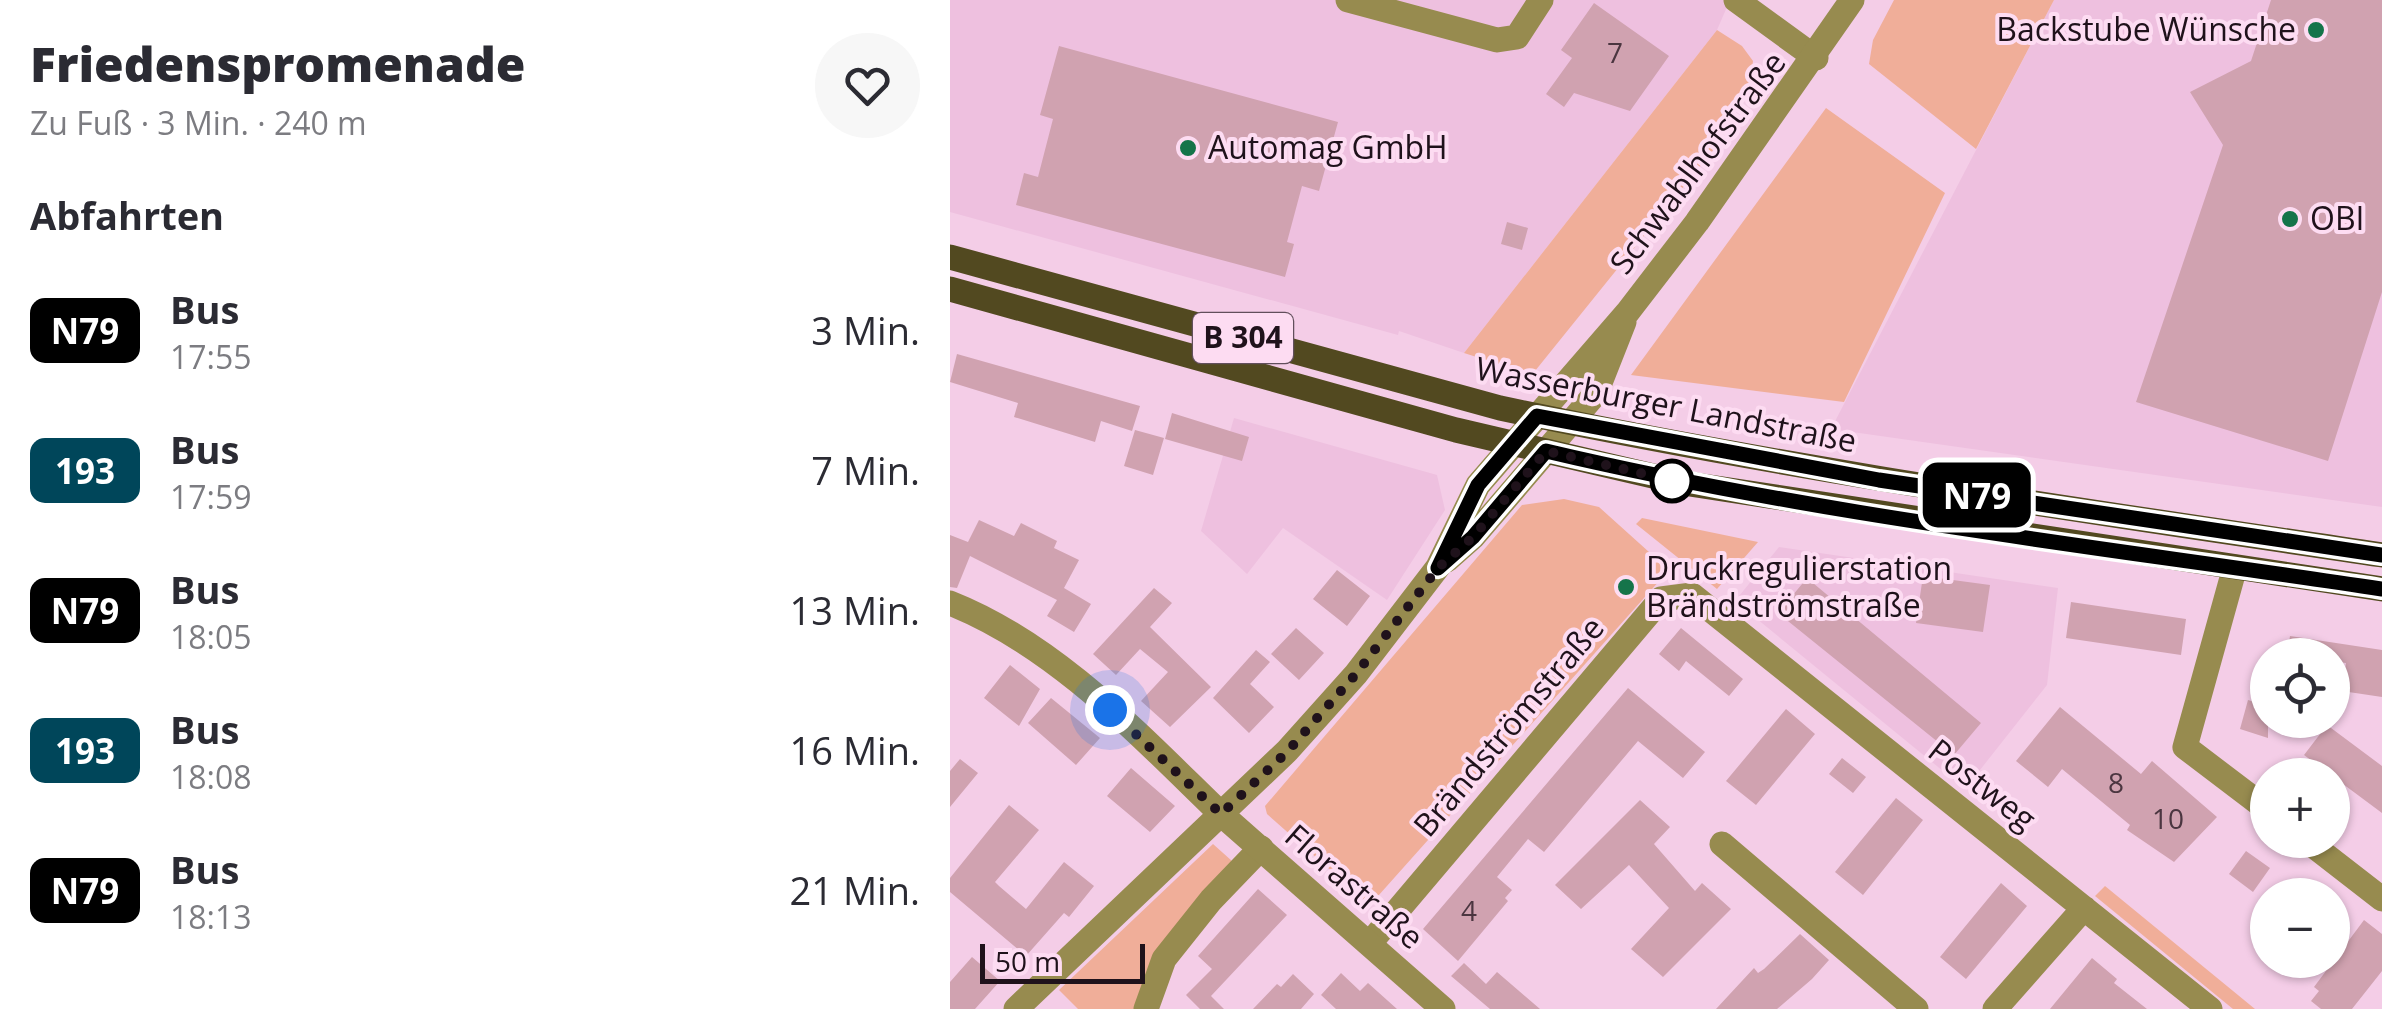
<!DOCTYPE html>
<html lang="de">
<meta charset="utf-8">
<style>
body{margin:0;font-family:"Open Sans",sans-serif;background:#f7f7f7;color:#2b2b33;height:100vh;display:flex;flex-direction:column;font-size:38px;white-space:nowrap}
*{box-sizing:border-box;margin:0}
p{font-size:32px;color:#7c7c81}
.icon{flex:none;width:55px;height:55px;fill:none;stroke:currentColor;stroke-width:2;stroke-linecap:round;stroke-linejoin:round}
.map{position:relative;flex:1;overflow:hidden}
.sheet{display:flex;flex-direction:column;background:#fff;width:950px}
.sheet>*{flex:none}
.badge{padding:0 20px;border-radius:15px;font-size:35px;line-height:65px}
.fabs{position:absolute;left:1300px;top:638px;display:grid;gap:20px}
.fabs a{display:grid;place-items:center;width:100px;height:100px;border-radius:50%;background:#fff;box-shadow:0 2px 8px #0004;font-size:50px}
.scale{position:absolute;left:30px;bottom:25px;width:165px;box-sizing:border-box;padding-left:10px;border:5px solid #1f121b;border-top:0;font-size:28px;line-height:35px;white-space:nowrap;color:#1f121b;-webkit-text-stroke:8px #fddcf2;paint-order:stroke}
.you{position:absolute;width:50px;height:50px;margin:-25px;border:8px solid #fff;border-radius:50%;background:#1a73e8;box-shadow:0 0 0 15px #1a73e833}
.map>.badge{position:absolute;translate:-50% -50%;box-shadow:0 0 0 5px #fff}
h2{padding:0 30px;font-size:38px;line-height:90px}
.round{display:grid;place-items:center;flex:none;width:105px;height:105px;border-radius:52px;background:#f7f7f7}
.headline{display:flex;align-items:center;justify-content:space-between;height:170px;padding:0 30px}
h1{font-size:48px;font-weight:800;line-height:75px}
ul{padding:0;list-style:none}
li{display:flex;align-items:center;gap:30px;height:140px;padding:0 30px}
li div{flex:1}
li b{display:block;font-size:38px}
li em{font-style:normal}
li .badge{min-width:110px;font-weight:700;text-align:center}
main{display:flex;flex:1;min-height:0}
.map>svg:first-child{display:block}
</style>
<main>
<section class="sheet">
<div class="headline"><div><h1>Friedenspromenade</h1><p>Zu Fuß · 3 Min. · 240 m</p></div><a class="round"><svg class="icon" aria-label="heart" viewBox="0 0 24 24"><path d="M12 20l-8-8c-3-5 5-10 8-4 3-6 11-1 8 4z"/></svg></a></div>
<h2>Abfahrten</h2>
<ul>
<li><span class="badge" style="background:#000;color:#fff">N79</span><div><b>Bus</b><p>17:55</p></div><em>3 Min.</em></li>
<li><span class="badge" style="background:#00465a;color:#fff">193</span><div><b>Bus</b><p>17:59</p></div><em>7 Min.</em></li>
<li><span class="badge" style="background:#000;color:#fff">N79</span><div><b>Bus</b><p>18:05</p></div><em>13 Min.</em></li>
<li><span class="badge" style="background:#00465a;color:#fff">193</span><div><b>Bus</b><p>18:08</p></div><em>16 Min.</em></li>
<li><span class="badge" style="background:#000;color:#fff">N79</span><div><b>Bus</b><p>18:13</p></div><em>21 Min.</em></li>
</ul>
</section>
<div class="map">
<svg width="1432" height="1009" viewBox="0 0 1432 1009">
<rect width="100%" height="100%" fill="#f4cde7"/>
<path fill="#eec0df" d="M 0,0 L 780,0 L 767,30 L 514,353 L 449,331 L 448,335 L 0,212 Z
M 1104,0 L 1432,0 L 1432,507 L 881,429 Z
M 284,418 L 487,475 L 495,510 L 437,600 L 333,528 L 297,574 L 251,531 Z
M 829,547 L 1108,588 L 1097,685 L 1015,789 L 785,601 Z"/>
<path fill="#f0ae99" d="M 944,0 L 1104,0 L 1026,149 L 919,64 L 923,40 Z
M 767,30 L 792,46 L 803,61 L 800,83 L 768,144 L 585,371 L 564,369 L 514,353 Z
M 876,108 L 995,193 L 894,402 L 681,375 Z
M 614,499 L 649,507 L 719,570 L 420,905 L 317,814 L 315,806 L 572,505 Z
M 692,518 L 808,542 L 767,589 L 686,524 Z
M 263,844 L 282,861 L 186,1009 L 128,1009 L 109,990 Z
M 1155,886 L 1305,1009 L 1283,1009 L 1145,896 Z"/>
<path fill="#d0a2b0" d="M 1321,0 L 1432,0 L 1432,292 L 1378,461 L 1186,402 L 1273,145 L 1240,92 L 1301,61 Z
M 644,3 L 719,56 L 680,111 L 624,93 L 614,107 L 596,94 L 622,58 L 611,50 Z
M 109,46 L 388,122 L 369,191 L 352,186 L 337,242 L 344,244 L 335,277 L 66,205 L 74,173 L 88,177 L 103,119 L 90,115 Z
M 557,222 L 578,228 L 572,250 L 551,244 Z
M 7,354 L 190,406 L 182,431 L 151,421 L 145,442 L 64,417 L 68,403 L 0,382 Z
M 222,413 L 299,437 L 292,461 L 215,439 Z
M 185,430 L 214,438 L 203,475 L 174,466 Z
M 29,520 L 64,536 L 71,523 L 107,541 L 104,548 L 129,560 L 114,588 L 141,604 L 124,632 L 97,616 L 107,600 L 20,556 L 7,588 L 0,587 L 0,535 L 18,542 Z
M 387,570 L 420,596 L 397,626 L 363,599 Z
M 973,576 L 1040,585 L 1033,632 L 966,623 Z
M 857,578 L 1031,723 L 1004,755 L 828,613 Z
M 204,588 L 222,603 L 200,627 L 261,687 L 220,727 L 191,701 L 218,672 L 190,649 L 166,675 L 143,654 Z
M 1121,602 L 1236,619 L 1231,655 L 1116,638 Z
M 346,628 L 374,653 L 349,680 L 321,654 Z
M 731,628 L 793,679 L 779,696 L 736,661 L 729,671 L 709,654 Z
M 1340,636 L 1432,650 L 1432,697 L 1392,691 L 1396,663 L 1382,661 L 1382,655 L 1337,655 Z
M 306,650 L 320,662 L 300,684 L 324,707 L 299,733 L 263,698 Z
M 60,665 L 90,689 L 69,726 L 34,698 Z
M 678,688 L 755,752 L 733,778 L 688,741 L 594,852 L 578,839 L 547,877 L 562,890 L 555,898 L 558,901 L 508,961 L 473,929 Z
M 101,698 L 150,738 L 126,765 L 78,723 Z
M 1298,700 L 1318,706 L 1318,738 L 1290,729 Z
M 1110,707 L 1191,774 L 1202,761 L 1267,817 L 1224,862 L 1177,830 L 1180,825 L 1112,769 L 1098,787 L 1066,761 Z
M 836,709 L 865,734 L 806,805 L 776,781 Z
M 1377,725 L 1432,766 L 1432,813 L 1354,755 Z
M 892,758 L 916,777 L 903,793 L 879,774 Z
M 10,759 L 28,773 L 0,807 L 0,771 Z
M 181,768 L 225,806 L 200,832 L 157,796 Z
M 946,798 L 973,820 L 913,895 L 885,872 Z
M 690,800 L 720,827 L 704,844 L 745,891 L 752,883 L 781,909 L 713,977 L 681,949 L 719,908 L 679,865 L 631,909 L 605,885 Z
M 59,805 L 89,830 L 45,882 L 49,886 L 76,909 L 114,862 L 144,886 L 119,917 L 114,913 L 76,956 L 0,892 L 0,878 Z
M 1296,851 L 1320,868 L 1303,892 L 1279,874 Z
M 1051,883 L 1077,906 L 1016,979 L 990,957 Z
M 308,889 L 337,915 L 261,996 L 274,1009 L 250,1009 L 236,995 L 262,969 L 248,956 Z
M 1414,920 L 1432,934 L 1432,971 L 1402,1009 L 1371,1009 L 1361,1001 L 1369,991 L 1364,987 Z
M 850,934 L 879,960 L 862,979 L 827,1009 L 766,1009 L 804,968 L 808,973 L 814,969 Z
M 22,957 L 50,981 L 25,1009 L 0,1009 L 0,982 Z
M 1142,958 L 1167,979 L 1164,983 L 1197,1009 L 1100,1009 Z
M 514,963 L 536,984 L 547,972 L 590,1009 L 540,1009 L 501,976 Z
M 391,973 L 410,991 L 418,983 L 447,1009 L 386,1009 L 371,995 Z
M 343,974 L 364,994 L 351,1009 L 303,1009 L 327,984 L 331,987 Z"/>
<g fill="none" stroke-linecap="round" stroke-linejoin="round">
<path stroke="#978b4f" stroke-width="25" d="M 398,0 L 547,40 L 567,37 L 591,0
M 786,0 L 866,58
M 1285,567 L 1235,747 L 1318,810
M 0,603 C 106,645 190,736 271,814
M 1356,840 L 1432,899
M 772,844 L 966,1009
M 420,943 L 711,599 L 742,595 L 1260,1009
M 196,1009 L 214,959 L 261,900 L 311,848
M 1045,1009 L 1134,908"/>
<path stroke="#978b4f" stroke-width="25" d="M 497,560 L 523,537 L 646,393 L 674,322
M 271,814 L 493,1009
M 66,1009 L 337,751 L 406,674 L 488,567 L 528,485 L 677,313 L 747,222 L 902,0"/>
<path stroke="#524920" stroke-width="25" d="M 0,257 L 550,408 C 842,470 1137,511 1432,555
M 0,289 L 506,430 L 733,483 L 1432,589"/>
</g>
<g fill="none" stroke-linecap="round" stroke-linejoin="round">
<defs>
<path id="line" d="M 1432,555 L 929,480 L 587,416 L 528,485 L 488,568 L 523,537 L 596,451 C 871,516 1153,547 1432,589"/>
</defs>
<use href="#line" stroke="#fff" stroke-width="22"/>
<use href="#line" stroke="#000" stroke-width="15"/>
<path stroke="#1f121b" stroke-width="10" stroke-dasharray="0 18" d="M 160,710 L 271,814 L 338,751 L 406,674 L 488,568 L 523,537 L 596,451 L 733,483 L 722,481"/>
</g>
<g fill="#15744a" stroke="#fddcf2" stroke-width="4">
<circle cx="1366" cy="30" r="10"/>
<circle cx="238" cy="148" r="10"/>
<circle cx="1340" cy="219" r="10"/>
<circle cx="676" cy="587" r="10"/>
</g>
<circle fill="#fff" stroke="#000" stroke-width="5" cx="722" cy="481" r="20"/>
<g text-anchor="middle" stroke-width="8" stroke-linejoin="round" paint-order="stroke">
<g font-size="28" fill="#4b3640">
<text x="665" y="63">7</text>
<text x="1166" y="793">8</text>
<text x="1218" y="829">10</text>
<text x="519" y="921">4</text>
</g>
<rect fill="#fddcf2" stroke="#624f5c" stroke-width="2.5" x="243" y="313" width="100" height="50" rx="8"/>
<g font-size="30" font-weight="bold" fill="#1f121b">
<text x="293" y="348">B 304</text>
</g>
<g font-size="32" fill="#1f121b" stroke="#fddcf2" text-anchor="start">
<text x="1346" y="41" text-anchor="end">Backstube Wünsche</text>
<text x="258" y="159">Automag GmbH</text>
<text x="1360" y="230">OBI</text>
<text x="696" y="580">Druckregulierstation<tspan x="696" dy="37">Brändströmstraße</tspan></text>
</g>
<g font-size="32" fill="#1f121b" stroke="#fddcf2">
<text transform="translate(748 163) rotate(-53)" y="11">Schwablhofstraße</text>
<text transform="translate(716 405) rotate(11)" y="11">Wasserburger Landstraße</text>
<text transform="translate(559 727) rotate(-50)" y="11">Brändströmstraße</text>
<text transform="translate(1032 785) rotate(38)" y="11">Postweg</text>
<text transform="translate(404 887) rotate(41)" y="11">Florastraße</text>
</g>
</g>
</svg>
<div class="fabs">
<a><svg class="icon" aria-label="locate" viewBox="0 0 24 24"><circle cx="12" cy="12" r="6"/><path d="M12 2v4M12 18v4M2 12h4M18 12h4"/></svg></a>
<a>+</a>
<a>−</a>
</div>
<div class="scale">50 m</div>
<div class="you" style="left:160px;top:710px"></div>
<b class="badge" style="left:1027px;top:495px;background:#000;color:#fff">N79</b>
</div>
</main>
